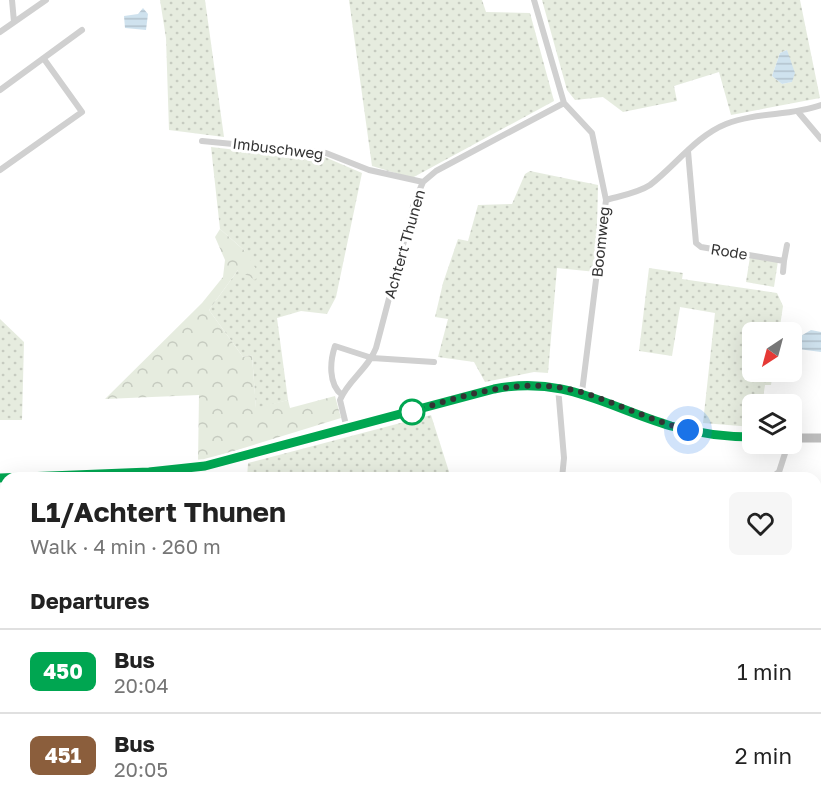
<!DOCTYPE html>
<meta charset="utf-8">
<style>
body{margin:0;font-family:"Golos Text",sans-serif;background:#f6f6f6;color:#222;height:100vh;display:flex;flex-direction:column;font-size:22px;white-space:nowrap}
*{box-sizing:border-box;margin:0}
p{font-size:20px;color:#767676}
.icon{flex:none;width:33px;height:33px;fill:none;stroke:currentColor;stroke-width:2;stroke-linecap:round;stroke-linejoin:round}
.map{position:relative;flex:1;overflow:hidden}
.details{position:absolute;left:0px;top:472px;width:822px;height:338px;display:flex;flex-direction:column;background:#fff;border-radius:18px 18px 0 0;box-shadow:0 6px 24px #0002}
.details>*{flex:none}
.badge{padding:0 12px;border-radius:9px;font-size:21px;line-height:39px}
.needle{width:39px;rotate:216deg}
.tools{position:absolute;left:742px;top:322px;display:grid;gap:12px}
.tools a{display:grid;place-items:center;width:60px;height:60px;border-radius:9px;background:#fff;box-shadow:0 6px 24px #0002;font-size:30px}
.you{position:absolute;width:30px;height:30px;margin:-15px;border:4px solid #fff;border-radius:50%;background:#1a73e8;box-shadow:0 0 0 9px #1a73e833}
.map>.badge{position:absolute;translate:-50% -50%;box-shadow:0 0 0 3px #fff}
h2{padding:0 30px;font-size:22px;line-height:54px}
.round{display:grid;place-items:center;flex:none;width:63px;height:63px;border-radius:9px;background:#f6f6f6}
.head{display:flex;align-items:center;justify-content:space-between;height:102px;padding:0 30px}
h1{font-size:28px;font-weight:700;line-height:45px}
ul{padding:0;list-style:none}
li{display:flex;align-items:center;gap:18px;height:84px;padding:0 30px;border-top:2px solid #e0e0e0}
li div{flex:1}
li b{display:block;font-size:22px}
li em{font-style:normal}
li .badge{min-width:66px;font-weight:700;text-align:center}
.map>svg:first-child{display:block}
</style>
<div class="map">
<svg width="821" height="809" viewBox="0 0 821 809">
<defs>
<pattern id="grass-dots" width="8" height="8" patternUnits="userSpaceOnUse" patternTransform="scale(1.5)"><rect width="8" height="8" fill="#e6ecdf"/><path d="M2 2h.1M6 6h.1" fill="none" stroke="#c6cbc0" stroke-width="1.8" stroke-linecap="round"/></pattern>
<pattern id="forest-crowns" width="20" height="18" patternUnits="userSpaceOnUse" patternTransform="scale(1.5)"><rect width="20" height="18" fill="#e6ecdf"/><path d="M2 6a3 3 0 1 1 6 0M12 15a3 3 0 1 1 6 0" fill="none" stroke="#c6cbc0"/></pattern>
<pattern id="water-rules" width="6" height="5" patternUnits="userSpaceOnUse" patternTransform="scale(1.5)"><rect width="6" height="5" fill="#cfe2ee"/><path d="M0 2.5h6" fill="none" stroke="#b2c2cd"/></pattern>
</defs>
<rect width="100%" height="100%" fill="#fff"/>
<path fill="url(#grass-dots)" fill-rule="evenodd" d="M 160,0 L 205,0 L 224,137 L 169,130 L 166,38 Z
M 349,0 L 482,0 L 486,12 L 530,13 L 554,101 L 412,178 L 372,166 Z
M 542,0 L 800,0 L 820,98 L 731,115 L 719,72 L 674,86 L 677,101 L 623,112 L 603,97 L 575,100 L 567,90 ZM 787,50 L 792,82 L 782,84 L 772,76 L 780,53 Z
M 211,147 L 272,154 L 320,155 L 362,173 L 336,297 L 327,314 L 301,311 L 277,318 L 288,400 L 256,409 L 252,355 L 243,357 L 209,310 L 238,270 L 245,251 L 220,229 Z
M 530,171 L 598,185 L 596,272 L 557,268 L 548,373 L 534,372 L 485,382 L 474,362 L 438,357 L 448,319 L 435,317 L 443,283 L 458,239 L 468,241 L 478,205 L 512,204 L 525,174 Z
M 750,257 L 778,261 L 774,287 L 746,282 Z
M 649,268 L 683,273 L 682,279 L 777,293 L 783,306 L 779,333 L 753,333 L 753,372 L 773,372 L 771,385 L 765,385 L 762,405 L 753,405 L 753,427 L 703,423 L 715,313 L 680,307 L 672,356 L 639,351 Z
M 0,319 L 24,342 L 22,420 L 0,420 Z
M 431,415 L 451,478 L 247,478 L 248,463 Z
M 2,486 L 6,486 L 6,804 L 314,804 L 310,809 L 0,809 Z
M 530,804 L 618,804 L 615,809 L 526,809 Z"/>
<path fill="url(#forest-crowns)" d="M 220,229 L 245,251 L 259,274 L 255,280 L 238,270 L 209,310 L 243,357 L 252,355 L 256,408 L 288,400 L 290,408 L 335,396 L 341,418 L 198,462 L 199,395 L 105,399 L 202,303 L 223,277 L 225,260 L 215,237 Z"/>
<path fill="url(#water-rules)" d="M 143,8 L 148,14 L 146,30 L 125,28 L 124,16 L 138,14 Z
M 787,50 L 795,73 L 792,82 L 782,84 L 772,76 L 780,53 Z
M 811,330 L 821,332 L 821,352 L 798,349 L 795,345 L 799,337 Z"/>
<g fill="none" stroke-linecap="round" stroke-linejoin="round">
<path stroke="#d0d0d0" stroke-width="6" d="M 12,0 L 14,22
M 534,0 L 564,103 L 592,133 L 606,200 L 582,392
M 0,32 L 46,0
M 0,90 L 82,30
M 799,113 L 821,139
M 202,141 L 326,153 L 369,170 L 423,182
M 688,151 L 696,243 L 701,247 L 784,261 L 783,272
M 0,170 L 82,112 L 44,59
M 606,200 C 620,196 638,193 650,185 C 675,166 696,136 726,124 C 757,112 790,116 821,105
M 784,261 L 787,245
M 558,387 L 564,458 L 562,478
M 342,395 C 328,384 330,361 335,346 L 372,358 L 434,362
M 347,429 L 340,400 C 348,380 368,369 376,348 L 414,203 L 423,182 L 436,171 L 564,103
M 771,478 L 779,472 L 788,444
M 673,804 L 674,809
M 319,809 L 322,804"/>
<path stroke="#bdbdbd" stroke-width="9" d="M 792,438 L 821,438
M 0,478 L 149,472 L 205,466 L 497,389 L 531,385 L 558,387 L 582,392 L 671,426 L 705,434 L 753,437"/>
</g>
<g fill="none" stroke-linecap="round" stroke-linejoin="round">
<defs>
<path id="line" d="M 0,478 L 149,472 L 205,466 L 494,389 C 564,375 607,407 671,426 C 697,433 726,437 753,437"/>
</defs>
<use href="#line" stroke="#fff" stroke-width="14"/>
<use href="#line" stroke="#00a651" stroke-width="9"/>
<path stroke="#333" stroke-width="6" stroke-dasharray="0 10.8" d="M 412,412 C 466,394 527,375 584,393 C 619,404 652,421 688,430"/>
</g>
<circle fill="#fff" stroke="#00a651" stroke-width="3" cx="412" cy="412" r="12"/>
<g text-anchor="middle" stroke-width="6" stroke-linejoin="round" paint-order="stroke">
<g font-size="15" fill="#333" stroke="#fff">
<text transform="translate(278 149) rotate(7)" y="5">Imbuschweg</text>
<text transform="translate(601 242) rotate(-84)" y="5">Boomweg</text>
<text transform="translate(405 244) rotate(-74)" y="5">Achtert Thunen</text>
<text transform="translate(729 252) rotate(9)" y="5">Rode</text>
</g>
</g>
</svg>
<div class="tools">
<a><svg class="needle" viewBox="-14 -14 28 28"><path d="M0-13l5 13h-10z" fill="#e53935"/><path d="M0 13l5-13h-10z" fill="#767676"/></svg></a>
<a><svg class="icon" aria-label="layers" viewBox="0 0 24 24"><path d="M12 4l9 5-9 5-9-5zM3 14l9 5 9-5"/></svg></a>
</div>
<div class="you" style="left:688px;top:430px"></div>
<section class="details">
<div class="head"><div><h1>L1/Achtert Thunen</h1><p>Walk · 4 min · 260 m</p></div><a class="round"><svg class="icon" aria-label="heart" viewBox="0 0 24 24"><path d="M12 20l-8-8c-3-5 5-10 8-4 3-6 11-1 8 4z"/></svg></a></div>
<h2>Departures</h2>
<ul>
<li><span class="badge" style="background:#00a651;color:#fff">450</span><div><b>Bus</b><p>20:04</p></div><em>1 min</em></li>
<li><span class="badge" style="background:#8b5e3c;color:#fff">451</span><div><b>Bus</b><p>20:05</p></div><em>2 min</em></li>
</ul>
</section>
</div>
